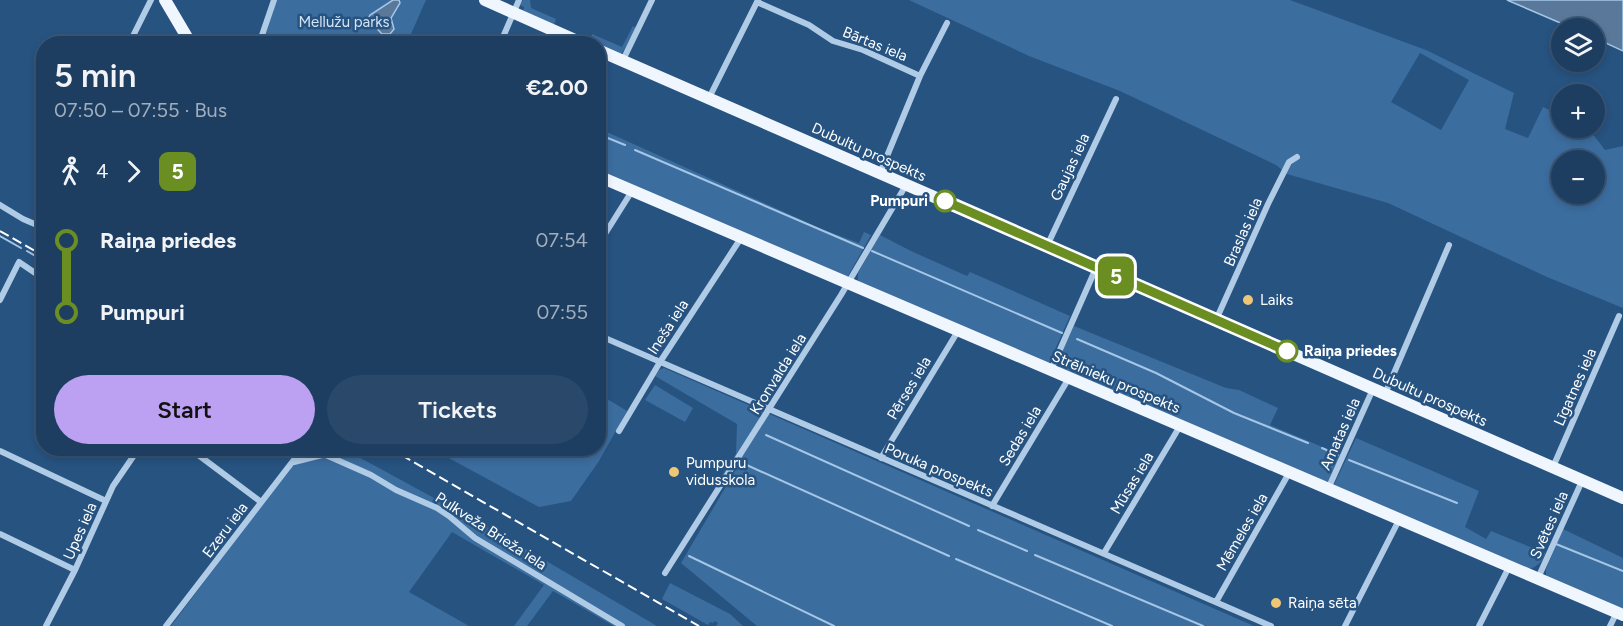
<!DOCTYPE html>
<meta charset="utf-8">
<style>
body{margin:0;font-family:Figtree,sans-serif;background:#2a496a;color:#f1f3f6;height:100vh;display:flex;flex-direction:column;font-size:22px;white-space:nowrap}
*{box-sizing:border-box;margin:0}
p{font-size:20px;color:#a0aebd}
.icon{flex:none;width:33px;height:33px;fill:none;stroke:currentColor;stroke-width:2;stroke-linecap:round;stroke-linejoin:round}
.map{position:relative;flex:1;overflow:hidden}
.panel{position:absolute;left:36px;top:36px;width:570px;height:420px;display:flex;flex-direction:column;background:#1d3e61;border-radius:24px;box-shadow:0 3px 9px #0003,0 0 0 2px #3b5776}
.panel>*{flex:none}
.badge{padding:0 12px;border-radius:9px;font-size:21px;line-height:39px}
.buttons{position:absolute;left:1551px;top:18px;display:grid;gap:12px}
.buttons a{display:grid;place-items:center;width:54px;height:54px;border-radius:50%;background:#1d3e61;box-shadow:0 3px 9px #0003,0 0 0 2px #3b5776;font-size:30px}
.map>.badge{position:absolute;translate:-50% -50%;box-shadow:0 0 0 3px #fff}
.legs{display:flex;align-items:center;gap:9px;height:66px;padding:0 18px;font-size:20px}
.legs p{margin-inline-start:auto}
.headline{display:flex;align-items:center;justify-content:space-between;height:102px;padding:0 18px}
h1{font-size:33px;font-weight:600;line-height:45px}
.cta{display:flex;gap:12px;margin-top:auto;padding:12px 18px}
.cta a{flex:1;height:69px;border-radius:36px;background:#bca0f2;color:#111;font-size:24px;font-weight:600;line-height:69px;text-align:center}
.cta a+a{background:#2a496a;color:#f1f3f6}
ul{padding:0 18px;list-style:none}
li{display:flex;align-items:center;gap:21px;height:72px;font-size:22px}
li i{display:grid;place-items:center;width:9px;height:100%;margin:0 8px;background:currentColor}
li i::after{content:'';width:15px;height:15px;margin:-8px;border:4px solid;border-radius:50%;background:#1d3e61}
li p{margin-inline-start:auto}
li:first-child i{background:linear-gradient(#0000 50%,currentColor 0)}
li:last-child i{background:linear-gradient(currentColor 50%,#0000 0)}
.map>svg:first-child{display:block}
</style>
<div class="map">
<svg width="1623" height="626" viewBox="0 0 1623 626">
<rect width="100%" height="100%" fill="#275381"/>
<path fill="#3c6d9f" fill-rule="evenodd" d="M 277,0 L 426,0 L 407,43 L 262,44 Z
M 523,0 L 530,0 L 531,8 L 556,19 L 553,27 L 523,12 L 524,7 L 520,5 Z
M 909,0 L 1290,0 L 1426,50 L 1514,93 L 1505,129 L 1528,138 L 1543,107 L 1561,115 L 1562,128 L 1588,128 L 1605,150 L 1623,146 L 1623,308 L 1547,277 L 1388,203 L 1287,174 L 1276,165 L 1120,91 L 1029,56 ZM 1420,53 L 1469,80 L 1441,130 L 1391,102 ZM 1562,160 L 1594,160 L 1594,194 L 1562,194 Z
M 633,26 L 636,28 L 626,47 L 621,54 L 599,46 L 598,44 L 590,43 L 592,34 L 622,47 Z
M 598,128 L 824,230 L 859,243 L 864,232 L 871,235 L 848,276 L 844,276 L 599,173 Z
M 880,235 L 911,251 L 967,276 L 970,272 L 1070,316 L 1049,363 L 1047,364 L 861,285 L 858,280 L 858,273 Z
M 1074,326 L 1226,388 L 1239,390 L 1278,408 L 1270,425 L 1339,454 L 1340,456 L 1328,482 L 1324,484 L 1061,371 L 1059,364 L 1059,359 Z
M 664,368 L 1254,626 L 757,626 L 681,563 L 738,466 L 735,460 L 723,477 L 721,477 L 736,454 L 737,424 L 655,376 L 659,370 Z
M 655,385 L 693,408 L 685,422 L 645,400 Z
M 599,394 L 627,411 L 599,461 L 571,501 L 539,507 L 432,449 L 598,448 Z
M 1356,438 L 1479,491 L 1465,527 L 1486,539 L 1491,531 L 1545,553 C 1543,563 1535,568 1525,570 L 1334,485 Z
M 310,448 L 344,449 L 502,535 L 657,626 L 614,626 L 553,591 L 527,626 L 514,626 L 544,585 L 452,532 L 409,592 L 469,626 L 171,626 L 288,470 Z
M 1563,529 L 1623,558 L 1623,611 L 1551,581 L 1546,575 L 1546,569 Z
M 670,583 L 730,614 L 743,626 L 716,626 L 718,623 L 715,621 L 713,623 L 710,622 L 708,625 L 662,599 Z"/>
<path fill="#5a7899" stroke="#a4c6e7" stroke-width="1.5" d="M 393,0 L 399,0 L 400,3 L 391,18 L 394,29 L 390,34 L 382,34 L 368,19 L 370,15 Z
M 1507,0 L 1623,0 L 1623,51 L 1595,38 L 1594,28 L 1572,28 Z"/>
<g fill="none" stroke-linecap="round" stroke-linejoin="round">
<path stroke="#a4c6e7" stroke-width="2" d="M 598,134 L 625,145
M 635,150 L 863,248
M 0,236 L 21,248
M 27,251 L 44,261
M 872,251 L 1062,333
M 1077,339 L 1156,373 L 1234,413 L 1308,443
M 766,435 L 969,526
M 1322,448 L 1338,455
M 1349,460 L 1457,503
M 740,462 L 949,556
M 978,530 L 1027,551
M 1556,544 L 1623,571
M 1035,555 L 1203,626
M 689,556 L 834,626
M 956,559 L 1112,626"/>
<path stroke="#afcbe6" stroke-width="6" d="M 757,2 L 809,25 L 833,41 L 863,50 L 920,76
M 129,44 L 151,0
M 259,44 L 274,0
M 500,44 L 519,0
M 623,60 L 652,0
M 709,98 L 758,0
M 880,173 L 920,76 L 947,23
M 0,205 L 23,219 L 37,225 L 44,213
M 598,245 L 632,191
M 1047,246 L 1116,99
M 0,300 L 19,262 L 44,279
M 1216,320 L 1268,204 L 1289,162 L 1297,157
M 598,335 L 1271,626
M 1051,370 L 1096,268
M 1385,394 L 1449,245
M 619,431 L 660,362 L 741,238
M 189,448 L 261,502
M 310,448 L 371,475 L 396,490 L 437,508 L 449,516 L 475,538 L 622,626
M 0,451 L 106,501
M 881,458 L 958,331
M 294,462 L 322,455
M 1553,467 L 1619,316
M 1328,489 L 1373,389
M 992,506 L 1069,378
M 0,534 L 75,570
M 1104,553 L 1180,426
M 665,573 L 841,295 L 906,185
M 1538,578 L 1582,481
M 1216,602 L 1289,473
M 46,626 L 75,570 L 113,486 L 139,448
M 166,626 L 303,448
M 1345,626 L 1399,520
M 1479,626 L 1509,567
M 1610,626 L 1617,612"/>
<path stroke="#f0f6fd" stroke-width="12" d="M 165,0 L 191,44
M 485,0 L 584,44
M 598,50 L 1623,498
M 598,176 L 1623,615"/>
<path stroke="#fff" stroke-width="2" stroke-dasharray="10 4.5" stroke-linecap="butt" d="M 0,231 L 44,256
M 389,448 L 699,626"/>
</g>
<g fill="none" stroke-linecap="round" stroke-linejoin="round">
<defs>
<path id="line-1" d="M 945,201 L 1287,351"/>
</defs>
<use href="#line-1" stroke="#fff" stroke-width="14"/>
<use href="#line-1" stroke="#6b8e23" stroke-width="9"/>
</g>
<g fill="#fff" stroke="#6b8e23" stroke-width="3">
<circle cx="945" cy="201" r="10"/>
<circle cx="1287" cy="351" r="10"/>
</g>
<g fill="#eec675" stroke="#275381" stroke-width="2">
<circle cx="1248" cy="300" r="6"/>
<circle cx="674" cy="472" r="6"/>
<circle cx="1276" cy="603" r="6"/>
</g>
<g text-anchor="middle" stroke-width="5" stroke-linejoin="round" paint-order="stroke">
<g font-size="15" fill="#d2e4f5" stroke="#275381">
<text x="344" y="27">Mellužu parks</text>
</g>
<g font-size="15" fill="#fff" stroke="#275381">
<text transform="translate(875 44) rotate(22)" y="5">Bārtas iela</text>
<text transform="translate(869 152) rotate(24)" y="5">Dubultu prospekts</text>
<text transform="translate(1070 167) rotate(-65)" y="5">Gaujas iela</text>
<text transform="translate(1243 232) rotate(-66)" y="5">Braslas iela</text>
<text transform="translate(668 327) rotate(-57)" y="5">Ineša iela</text>
<text transform="translate(778 374) rotate(-58)" y="5">Kronvalda iela</text>
<text transform="translate(1116 382) rotate(23)" y="5">Strēlnieku prospekts</text>
<text transform="translate(1575 387) rotate(-66)" y="5">Līgatnes iela</text>
<text transform="translate(909 388) rotate(-59)" y="5">Pērses iela</text>
<text transform="translate(1430 397) rotate(24)" y="5">Dubultu prospekts</text>
<text transform="translate(1340 434) rotate(-66)" y="5">Amatas iela</text>
<text transform="translate(1020 436) rotate(-59)" y="5">Sedas iela</text>
<text transform="translate(939 470) rotate(23)" y="5">Poruka prospekts</text>
<text transform="translate(1132 483) rotate(-59)" y="5">Mūsas iela</text>
<text transform="translate(1549 525) rotate(-66)" y="5">Svētes iela</text>
<text transform="translate(225 530) rotate(-53)" y="5">Ezeru iela</text>
<text transform="translate(80 531) rotate(-66)" y="5">Upes iela</text>
<text transform="translate(491 531) rotate(33)" y="5">Pulkveža Brieža iela</text>
<text transform="translate(1242 532) rotate(-60)" y="5">Mēmeles iela</text>
</g>
<g font-size="15" font-weight="bold" fill="#fff" stroke="#275381" text-anchor="end">
<text x="928" y="206">Pumpuri</text>
<text x="1304" y="356" text-anchor="start">Raiņa priedes</text>
</g>
<g font-size="15" fill="#fff" stroke="#275381" text-anchor="start">
<text x="1260" y="305">Laiks</text>
<text x="686" y="468">Pumpuru<tspan x="686" dy="17">vidusskola</tspan></text>
<text x="1288" y="608">Raiņa sēta</text>
</g>
</g>
</svg>
<div class="buttons">
<a><svg class="icon" aria-label="layers" viewBox="0 0 24 24"><path d="M12 4l9 5-9 5-9-5zM3 14l9 5 9-5"/></svg></a>
<a>+</a>
<a>−</a>
</div>
<b class="badge" style="left:1116px;top:276px;background:#6b8e23;color:#fff">5</b>
<section class="panel">
<div class="headline"><div><h1>5 min</h1><p>07:50 – 07:55 · Bus</p></div><b>€2.00</b></div>
<div class="legs"><svg class="icon" aria-label="walk" viewBox="0 0 24 24"><circle cx="13" cy="4" r="2"/><path d="M13 8l-2 6 4 7M11 14l-3 7M7 12l3-4h3l4 4"/></svg>4<svg class="icon" aria-label="forward" viewBox="0 0 24 24"><path d="M9 5l7 7-7 7"/></svg><b class="badge" style="background:#6b8e23;color:#fff">5</b></div>
<ul>
<li><i style="color:#6b8e23"></i><b>Raiņa priedes</b><p>07:54</p></li>
<li><i style="color:#6b8e23"></i><b>Pumpuri</b><p>07:55</p></li>
</ul>
<div class="cta"><a>Start</a><a>Tickets</a></div>
</section>
</div>
